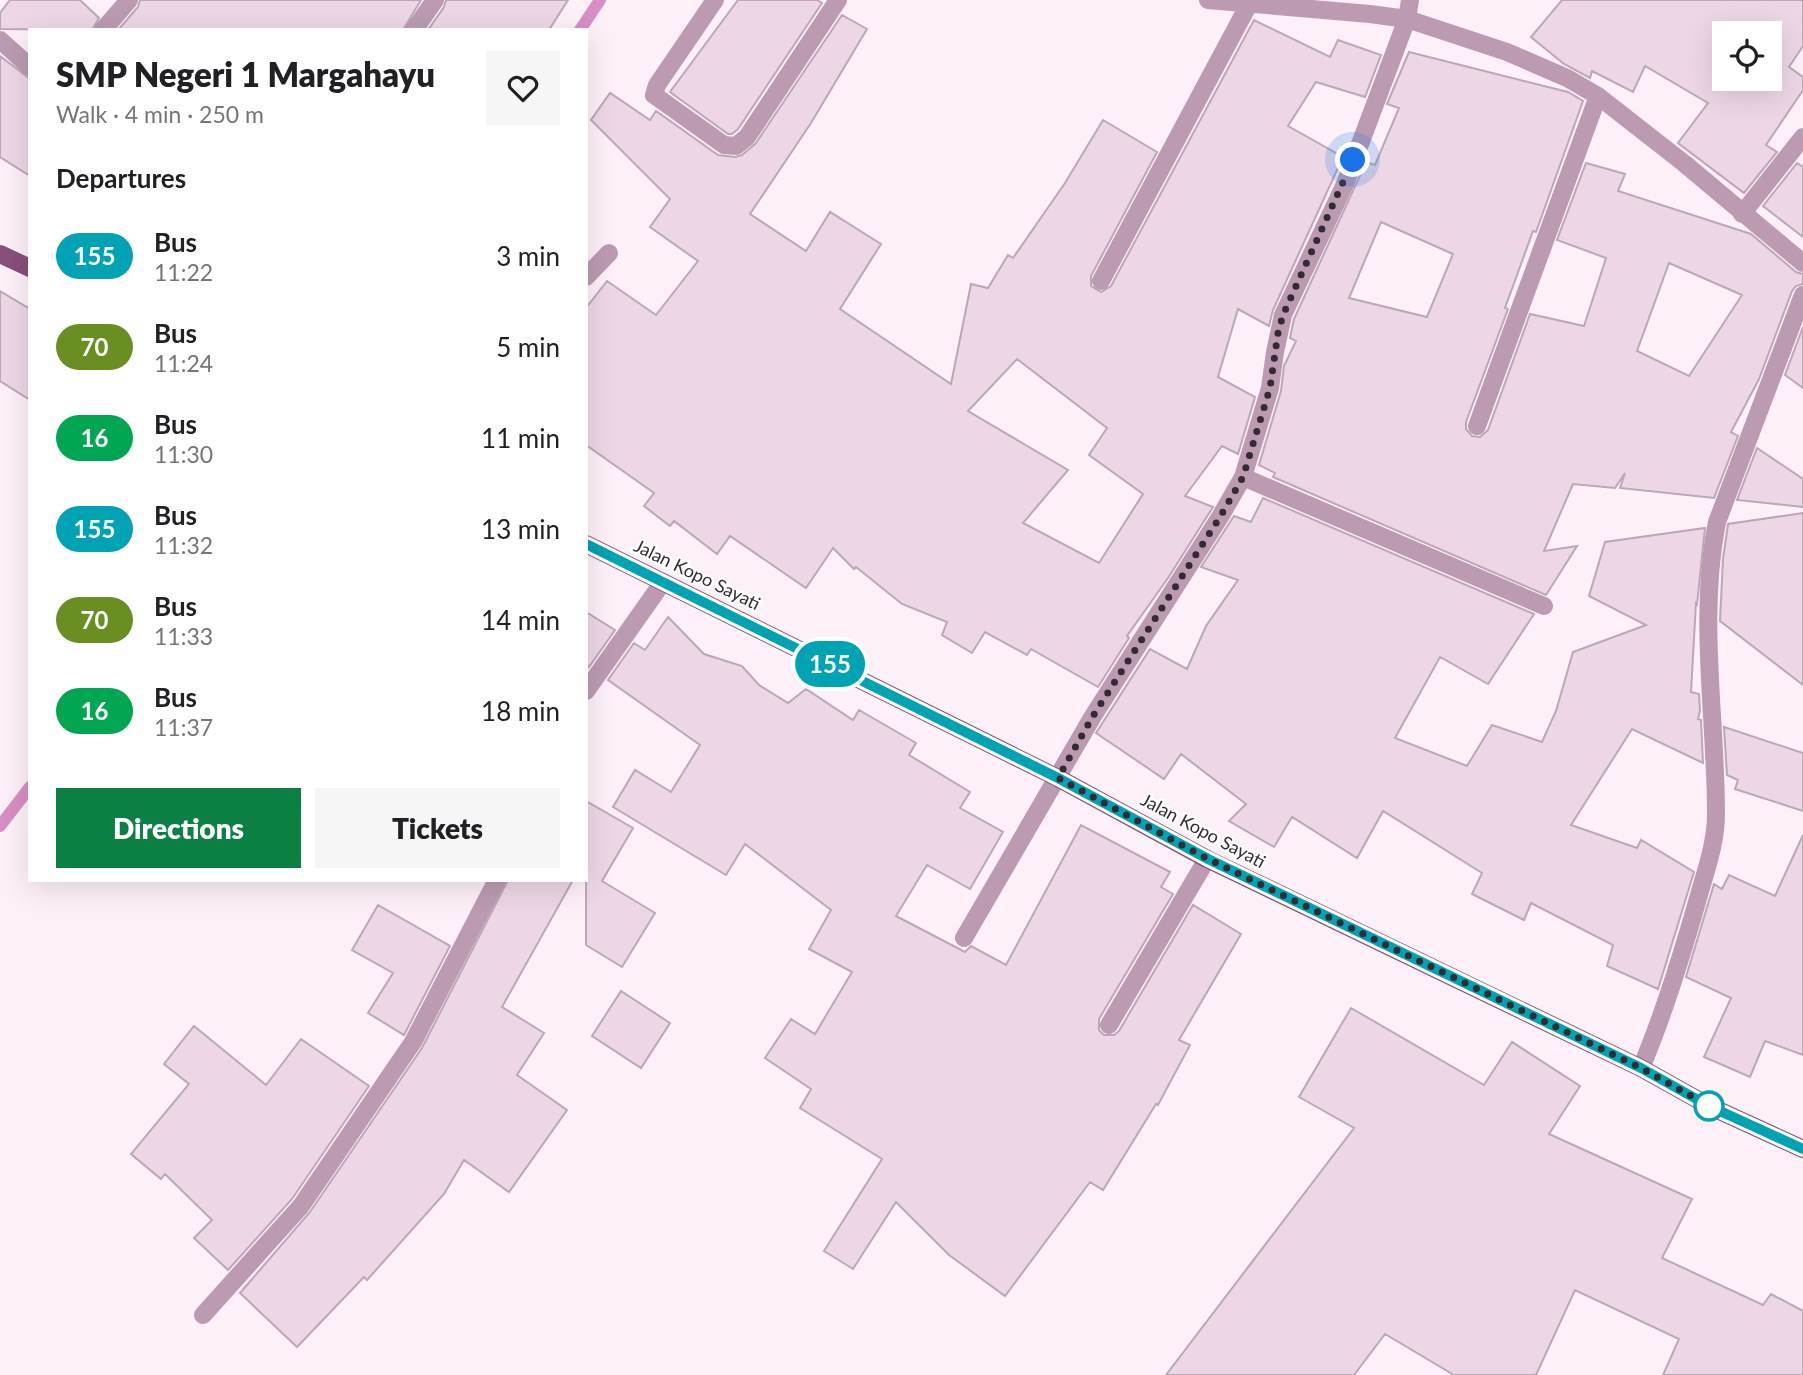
<!DOCTYPE html>
<meta charset="utf-8">
<style>
body{margin:0;font-family:Lato,sans-serif;background:#f6f6f6;color:#202124;height:100vh;display:flex;flex-direction:column;font-size:26px;white-space:nowrap}
*{box-sizing:border-box;margin:0}
p{font-size:23px;color:#757577}
.icon{flex:none;width:38px;height:38px;fill:none;stroke:currentColor;stroke-width:2;stroke-linecap:round;stroke-linejoin:round}
.map{position:relative;flex:1;overflow:hidden}
.details{position:absolute;left:28px;top:28px;width:560px;height:854px;display:flex;flex-direction:column;background:#fff;border-radius:0px;box-shadow:0 7px 28px #0002}
.details>*{flex:none}
.badge{padding:0 14px;border-radius:23px;font-size:24px;line-height:46px}
.fabs{position:absolute;left:1712px;top:21px;display:grid;gap:14px}
.fabs a{display:grid;place-items:center;width:70px;height:70px;border-radius:0px;background:#fff;box-shadow:0 7px 28px #0002;font-size:35px}
.you{position:absolute;width:35px;height:35px;margin:-18px;border:5px solid #fff;border-radius:50%;background:#1a73e8;box-shadow:0 0 0 10px #1a73e833}
.map>.badge{position:absolute;translate:-50% -50%;box-shadow:0 0 0 4px #fff}
h2{padding:0 28px;font-size:26px;line-height:63px}
.round{display:grid;place-items:center;flex:none;width:74px;height:74px;border-radius:0px;background:#f6f6f6}
.summary{display:flex;align-items:center;justify-content:space-between;height:119px;padding:0 28px}
h1{font-size:33px;font-weight:800;line-height:52px}
.action{display:flex;gap:14px;margin-top:auto;padding:14px 28px}
.action a{flex:1;height:80px;border-radius:0px;background:#0b8043;color:#fff;font-size:28px;font-weight:800;line-height:80px;text-align:center}
.action a+a{background:#f6f6f6;color:#202124}
ul{padding:0;list-style:none}
li{display:flex;align-items:center;gap:21px;height:91px;padding:0 28px}
li div{flex:1}
li b{display:block;font-size:26px}
li em{font-style:normal}
li .badge{min-width:77px;font-weight:700;text-align:center}
.map>svg:first-child{display:block}
</style>
<div class="map">
<svg width="1803" height="1375" viewBox="0 0 1803 1375">
<rect width="100%" height="100%" fill="#fdf0f9"/>
<g fill="none" stroke-linecap="round" stroke-linejoin="round">
<path stroke="#d78ec5" stroke-width="12" d="M 580,30 L 600,0
M 0,826 L 30,787"/>
</g>
<path fill="#edd7e6" stroke="#bca7b6" stroke-width="2" fill-rule="evenodd" d="M 10,0 L 80,0 L 99,18 L 92,30 L 0,29 L 0,13 Z
M 140,0 L 421,0 L 403,30 L 118,30 L 138,7 Z
M 446,0 L 568,0 L 549,30 L 428,30 L 444,7 Z
M 738,0 L 817,0 L 822,3 L 738,129 L 732,134 L 728,134 L 670,92 Z
M 1562,0 L 1803,0 L 1803,46 L 1789,67 L 1803,77 L 1803,90 L 1766,145 L 1777,152 L 1744,193 L 1678,143 L 1708,103 L 1645,66 L 1633,92 L 1592,71 L 1590,78 L 1564,64 L 1531,37 ZM 1724,33 L 1769,33 L 1769,79 L 1724,79 Z
M 842,15 L 867,29 L 811,123 L 750,214 L 806,251 L 830,212 L 881,244 L 840,309 L 951,384 L 971,284 L 988,288 L 1008,255 L 1013,258 L 1065,183 L 1103,120 L 1157,152 L 1091,276 L 1091,286 L 1101,292 L 1111,286 L 1254,20 L 1330,57 L 1338,40 L 1381,55 L 1365,97 L 1316,82 L 1288,126 L 1343,157 L 1273,310 L 1269,326 L 1238,309 L 1218,377 L 1255,397 L 1238,454 L 1222,446 L 1185,496 L 1213,507 L 1168,578 L 1127,636 L 1129,638 L 1098,687 L 1031,649 L 1027,655 L 985,632 L 972,653 L 942,635 L 947,622 L 902,604 L 856,567 L 854,569 L 833,548 L 806,588 L 730,536 L 717,554 L 674,521 L 670,526 L 644,506 L 654,493 L 586,445 L 586,308 L 607,281 L 656,315 L 698,261 L 650,227 L 670,199 L 591,120 L 610,93 L 650,120 L 656,111 L 718,155 L 735,157 L 742,155 L 756,143 ZM 1017,359 L 1107,428 L 1089,455 L 1143,494 L 1099,563 L 1023,523 L 1068,470 L 968,411 Z
M 1409,52 L 1568,92 L 1583,101 L 1536,232 L 1533,231 L 1505,308 L 1508,309 L 1466,422 L 1466,429 L 1472,436 L 1480,437 L 1488,430 L 1530,314 L 1584,326 L 1606,258 L 1557,240 L 1586,163 L 1625,174 L 1618,191 L 1751,234 L 1796,272 L 1803,274 L 1803,284 L 1796,286 L 1792,291 L 1759,379 L 1731,432 L 1738,436 L 1714,498 L 1620,488 L 1625,473 L 1615,488 L 1573,484 L 1544,551 L 1577,546 L 1546,595 L 1273,477 L 1275,473 L 1259,465 L 1281,391 L 1284,366 L 1296,341 L 1290,338 L 1294,319 L 1363,169 L 1366,162 L 1375,165 L 1399,108 L 1387,104 ZM 1381,222 L 1453,254 L 1427,317 L 1349,298 ZM 1669,263 L 1742,295 L 1689,376 L 1637,351 Z
M 0,56 L 30,79 L 30,176 L 0,157 Z
M 1797,163 L 1803,167 L 1803,237 L 1763,206 Z
M 0,291 L 30,309 L 30,400 L 0,381 Z
M 1803,327 L 1803,388 L 1785,375 Z
M 1757,448 L 1803,479 L 1803,507 L 1737,500 Z
M 1263,498 L 1534,614 L 1488,684 L 1440,657 L 1395,738 L 1467,766 L 1492,725 L 1542,742 L 1556,711 L 1573,652 L 1646,625 L 1589,596 L 1605,542 L 1705,528 L 1697,604 L 1696,603 L 1691,692 L 1699,694 L 1700,711 L 1698,719 L 1701,720 L 1703,763 L 1632,729 L 1571,825 L 1637,848 L 1641,840 L 1694,872 L 1658,989 L 1607,966 L 1613,945 L 1531,903 L 1524,920 L 1472,894 L 1482,873 L 1383,811 L 1357,858 L 1292,817 L 1274,847 L 1229,821 L 1246,804 L 1181,754 L 1164,779 L 1096,733 L 1150,649 L 1187,669 L 1206,626 L 1238,580 L 1201,567 L 1234,516 L 1251,522 Z
M 1803,513 L 1803,685 L 1720,621 L 1723,559 L 1728,524 Z
M 586,612 L 615,630 L 589,667 L 586,664 Z
M 668,617 L 704,654 L 742,666 L 759,685 L 788,703 L 806,689 L 853,720 L 859,710 L 916,743 L 909,755 L 970,792 L 960,808 L 1003,832 L 970,889 L 927,865 L 896,916 L 965,952 L 971,946 L 1006,965 L 1081,825 L 1170,872 L 1161,887 L 1173,894 L 1099,1019 L 1099,1030 L 1104,1035 L 1114,1035 L 1119,1031 L 1193,905 L 1241,934 L 1179,1040 L 1190,1045 L 1158,1105 L 1156,1104 L 1103,1190 L 1090,1182 L 1005,1296 L 949,1255 L 896,1202 L 853,1269 L 824,1251 L 882,1159 L 800,1108 L 811,1089 L 765,1058 L 791,1019 L 815,1034 L 852,972 L 809,949 L 831,910 L 745,844 L 726,875 L 613,807 L 635,770 L 671,792 L 700,745 L 608,680 L 634,643 L 645,650 Z
M 1724,727 L 1803,753 L 1803,811 L 1735,789 L 1738,780 L 1727,775 Z
M 586,801 L 633,828 L 602,881 L 655,913 L 622,967 L 586,945 Z
M 1803,835 L 1803,1055 L 1765,1041 L 1750,1077 L 1704,1057 L 1731,998 L 1686,977 L 1714,884 L 1722,889 L 1729,875 L 1775,896 Z
M 508,880 L 573,880 L 502,1007 L 544,1033 L 517,1075 L 567,1110 L 509,1192 L 464,1160 L 444,1194 L 367,1280 L 364,1277 L 297,1347 L 240,1293 L 310,1212 L 422,1048 Z
M 378,905 L 450,946 L 404,1035 L 368,1013 L 393,973 L 352,950 Z
M 621,991 L 670,1023 L 641,1068 L 592,1036 Z
M 1351,1008 L 1484,1085 L 1512,1042 L 1580,1086 L 1549,1134 L 1692,1199 L 1662,1258 L 1763,1305 L 1771,1294 L 1803,1311 L 1803,1375 L 1663,1375 L 1679,1339 L 1575,1290 L 1536,1375 L 1454,1375 L 1385,1334 L 1354,1375 L 1166,1375 L 1354,1128 L 1299,1097 Z
M 194,1026 L 266,1085 L 301,1039 L 369,1086 L 292,1199 L 228,1270 L 194,1238 L 212,1220 L 165,1174 L 161,1179 L 131,1154 L 189,1084 L 164,1064 Z"/>
<g fill="none" stroke-linecap="round" stroke-linejoin="round">
<path stroke="#bc9bb2" stroke-width="18" d="M 1742,214 L 1803,137
M 586,277 L 609,253"/>
<path stroke="#bc9bb2" stroke-width="18" d="M 715,0 L 657,85 L 654,95 L 724,145 L 736,146 L 747,137 L 838,0
M 1208,0 L 1370,14 L 1407,19 L 1507,52 L 1567,78 L 1598,96 L 1685,164 L 1803,263
M 103,30 L 129,0
M 414,30 L 435,0
M 0,40 L 30,67
M 1101,281 L 1249,4
M 1477,426 L 1598,96
M 1243,477 L 1544,606
M 586,691 L 663,582
M 964,938 L 1093,716 L 1220,517 L 1243,477 L 1270,388 L 1275,352 L 1283,315 L 1345,184 L 1407,19 L 1410,0
M 1109,1025 L 1207,859
M 1641,1068 C 1664,1014 1681,958 1697,902 C 1705,873 1716,844 1716,814 C 1716,717 1698,618 1717,522 L 1803,295
M 203,1315 L 301,1206 L 413,1042 L 497,880"/>
<path stroke="#884f7a" stroke-width="18" d="M 0,254 L 30,268
M 586,544 L 1058,778 L 1207,859 L 1641,1068 L 1709,1106 L 1803,1149"/>
</g>
<g fill="none" stroke-linecap="round" stroke-linejoin="round">
<defs>
<path id="line" d="M 586,544 L 1058,778 L 1208,859 L 1641,1068 L 1709,1106 L 1803,1149"/>
</defs>
<use href="#line" stroke="#fff" stroke-width="16"/>
<use href="#line" stroke="#00a3b4" stroke-width="10"/>
<path stroke="#332b31" stroke-width="7" stroke-dasharray="0 12.6" d="M 1353,160 L 1283,315 L 1278,333 L 1270,388 L 1243,477 L 1220,517 L 1093,716 L 1058,778 L 1208,859 L 1641,1068 L 1709,1106"/>
</g>
<circle fill="#fff" stroke="#00a3b4" stroke-width="3.5" cx="1709" cy="1106" r="14"/>
<g text-anchor="middle" stroke-width="5" stroke-linejoin="round" paint-order="stroke">
<g font-size="18" fill="#332b31" stroke="#fff">
<text transform="translate(697 575) rotate(26)" y="6">Jalan Kopo Sayati</text>
<text transform="translate(1203 831) rotate(28)" y="6">Jalan Kopo Sayati</text>
</g>
</g>
</svg>
<div class="fabs">
<a><svg class="icon" aria-label="locate" viewBox="0 0 24 24"><circle cx="12" cy="12" r="6"/><path d="M12 2v4M12 18v4M2 12h4M18 12h4"/></svg></a>
</div>
<div class="you" style="left:1353px;top:160px"></div>
<b class="badge" style="left:830px;top:664px;background:#00a3b4;color:#fff">155</b>
<section class="details">
<div class="summary"><div><h1>SMP Negeri 1 Margahayu</h1><p>Walk · 4 min · 250 m</p></div><a class="round"><svg class="icon" aria-label="heart" viewBox="0 0 24 24"><path d="M12 20l-8-8c-3-5 5-10 8-4 3-6 11-1 8 4z"/></svg></a></div>
<h2>Departures</h2>
<ul>
<li><span class="badge" style="background:#00a3b4;color:#fff">155</span><div><b>Bus</b><p>11:22</p></div><em>3 min</em></li>
<li><span class="badge" style="background:#6b8e23;color:#fff">70</span><div><b>Bus</b><p>11:24</p></div><em>5 min</em></li>
<li><span class="badge" style="background:#00a651;color:#fff">16</span><div><b>Bus</b><p>11:30</p></div><em>11 min</em></li>
<li><span class="badge" style="background:#00a3b4;color:#fff">155</span><div><b>Bus</b><p>11:32</p></div><em>13 min</em></li>
<li><span class="badge" style="background:#6b8e23;color:#fff">70</span><div><b>Bus</b><p>11:33</p></div><em>14 min</em></li>
<li><span class="badge" style="background:#00a651;color:#fff">16</span><div><b>Bus</b><p>11:37</p></div><em>18 min</em></li>
</ul>
<div class="action"><a>Directions</a><a>Tickets</a></div>
</section>
</div>
